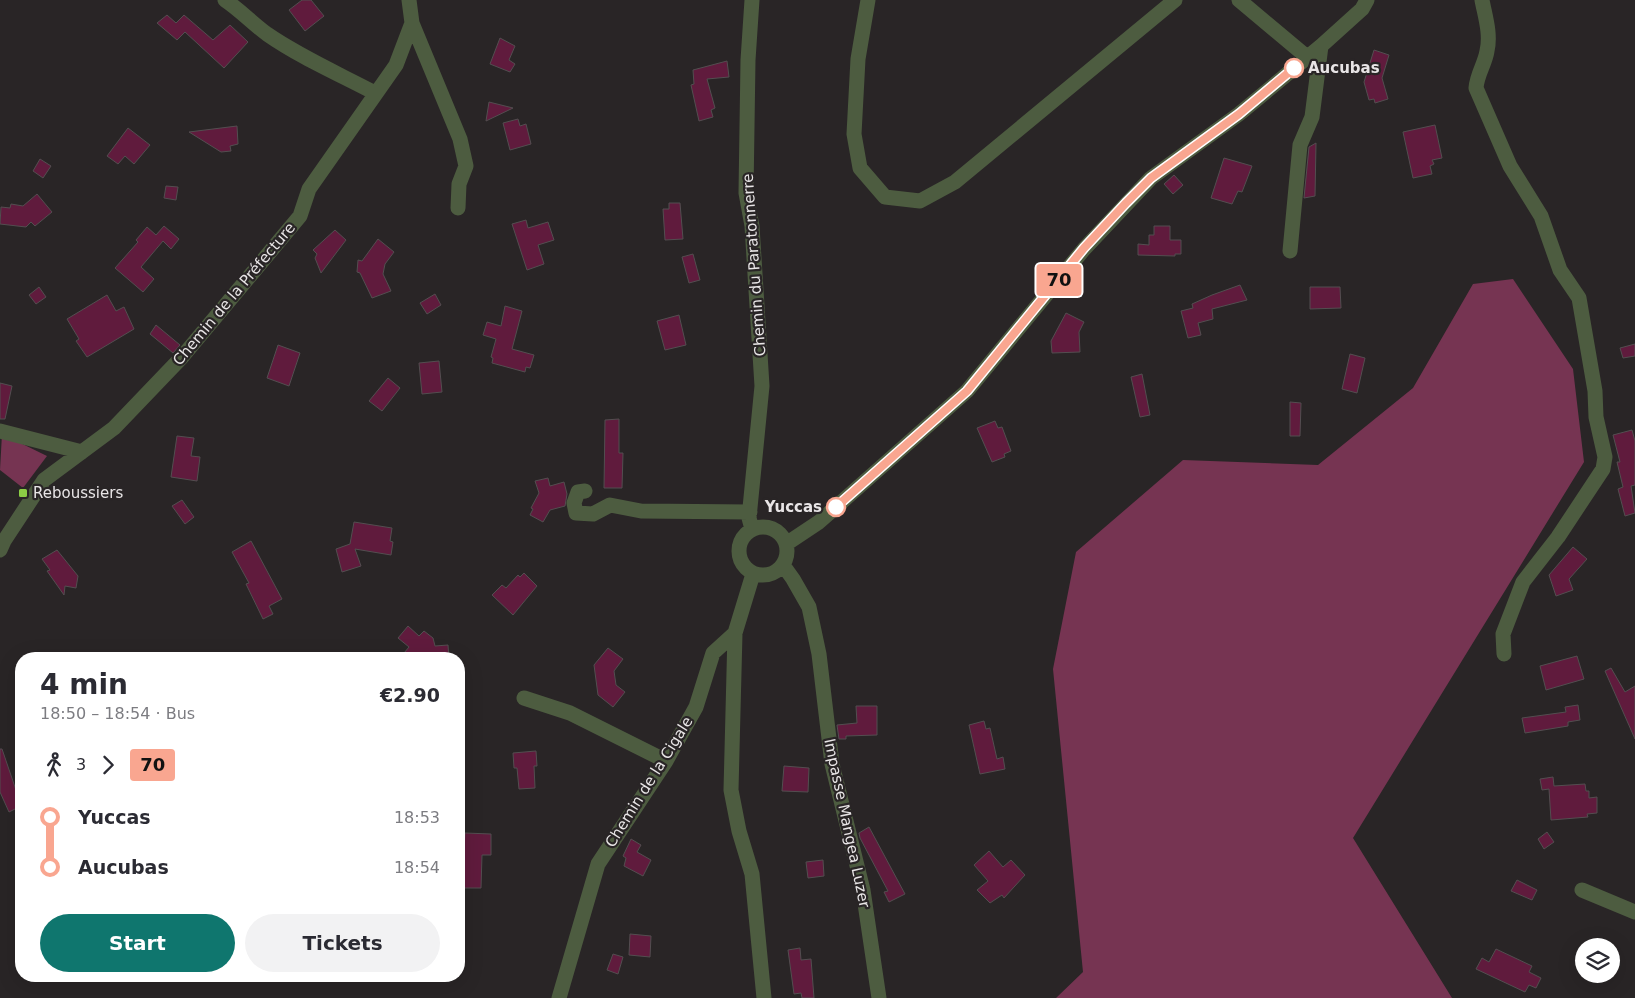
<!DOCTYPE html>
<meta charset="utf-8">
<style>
body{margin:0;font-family:"DejaVu Sans",sans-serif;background:#f2f2f3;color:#2b2b33;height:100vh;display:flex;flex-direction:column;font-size:19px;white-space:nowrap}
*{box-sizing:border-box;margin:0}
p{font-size:16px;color:#7c7c81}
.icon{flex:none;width:28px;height:28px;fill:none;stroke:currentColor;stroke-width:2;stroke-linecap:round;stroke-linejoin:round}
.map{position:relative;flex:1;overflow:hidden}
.panel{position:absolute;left:15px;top:652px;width:450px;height:330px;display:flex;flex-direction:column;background:#fff;border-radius:20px;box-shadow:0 5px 20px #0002}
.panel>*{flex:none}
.badge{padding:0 10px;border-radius:4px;font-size:18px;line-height:32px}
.buttons{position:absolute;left:1575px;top:938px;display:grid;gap:10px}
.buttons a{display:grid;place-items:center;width:45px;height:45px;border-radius:50%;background:#fff;box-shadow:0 5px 20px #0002;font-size:25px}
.map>.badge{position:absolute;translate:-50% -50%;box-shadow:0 0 0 2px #fff}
.legs{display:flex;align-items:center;gap:8px;height:55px;padding:0 25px;font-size:16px}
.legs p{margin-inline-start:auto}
.head{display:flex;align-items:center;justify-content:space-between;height:85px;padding:0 25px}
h1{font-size:28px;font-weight:600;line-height:38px}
.button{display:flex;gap:10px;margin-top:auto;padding:10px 25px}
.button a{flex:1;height:58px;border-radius:30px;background:#0f766e;color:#fff;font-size:20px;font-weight:600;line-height:58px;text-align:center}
.button a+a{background:#f2f2f3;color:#2b2b33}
ul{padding:0 25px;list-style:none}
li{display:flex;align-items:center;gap:18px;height:50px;font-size:19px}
li i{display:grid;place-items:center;width:8px;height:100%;margin:0 6px;background:currentColor}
li i::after{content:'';width:12px;height:12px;margin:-6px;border:4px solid;border-radius:50%;background:#fff}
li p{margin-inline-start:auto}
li:first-child i{background:linear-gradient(#0000 50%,currentColor 0)}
li:last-child i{background:linear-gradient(currentColor 50%,#0000 0)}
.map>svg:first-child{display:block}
</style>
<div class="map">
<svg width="1635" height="998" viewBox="0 0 1635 998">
<rect width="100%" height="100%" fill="#292526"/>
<path fill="#763452" d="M 1513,279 L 1573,369 L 1584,462 L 1353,838 L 1452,998 L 1056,998 L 1083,972 L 1053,669 L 1076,552 L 1183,460 L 1318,465 L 1413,388 L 1473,284 Z
M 2,434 L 47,456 L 23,488 L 0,470 Z"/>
<path fill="#601b3d" stroke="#534e50" d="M 302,0 L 311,0 L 324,16 L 305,31 L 289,10 Z
M 167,15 L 176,23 L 184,15 L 213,40 L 230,25 L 248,42 L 224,68 L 185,32 L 177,40 L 157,23 Z
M 500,38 L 515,46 L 509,60 L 515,64 L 510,72 L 490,64 Z
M 1374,50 L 1389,55 L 1382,78 L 1388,99 L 1375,103 L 1374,99 L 1369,100 L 1364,82 Z
M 727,61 L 729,77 L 707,79 L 715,108 L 711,110 L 713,117 L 699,121 L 691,85 L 694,84 L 693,70 Z
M 489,102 L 513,108 L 486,121 Z
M 518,119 L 520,126 L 526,124 L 531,144 L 510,150 L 503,123 Z
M 1435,125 L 1442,158 L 1432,160 L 1434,164 L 1430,166 L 1432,174 L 1413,178 L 1403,132 Z
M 237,126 L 238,144 L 230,146 L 231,151 L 221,152 L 189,132 Z
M 128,128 L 150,145 L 134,164 L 125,156 L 118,164 L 107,156 Z
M 1316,143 L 1315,196 L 1304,198 L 1309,147 Z
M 1224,158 L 1252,166 L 1242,192 L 1238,191 L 1232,204 L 1211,198 Z
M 40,159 L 51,166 L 43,178 L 33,171 Z
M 1174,175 L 1183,185 L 1173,194 L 1164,184 Z
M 166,186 L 178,187 L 176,200 L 164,198 Z
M 37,194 L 52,212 L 35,226 L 31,222 L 26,227 L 0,224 L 1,207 L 10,208 L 11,204 L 23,206 Z
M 669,203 L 680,203 L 683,239 L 665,240 L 663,209 L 669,209 Z
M 526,220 L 528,228 L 548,222 L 554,240 L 538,245 L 544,264 L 527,270 L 512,224 Z
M 164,226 L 179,239 L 171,249 L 163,241 L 141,267 L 154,279 L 143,292 L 115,268 L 138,242 L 136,240 L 147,227 L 156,235 Z
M 1154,226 L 1170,226 L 1170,240 L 1181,240 L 1181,254 L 1175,254 L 1175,256 L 1138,255 L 1138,244 L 1149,245 L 1149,235 L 1154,235 Z
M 335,230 L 346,240 L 321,273 L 315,258 L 317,254 L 313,250 Z
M 378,239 L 394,252 L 385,264 L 383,274 L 391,291 L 372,298 L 360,273 L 357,272 L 358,260 L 362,261 Z
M 693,254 L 700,280 L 689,283 L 682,257 Z
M 1240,285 L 1247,300 L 1212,309 L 1213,319 L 1198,323 L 1201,335 L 1188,338 L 1181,311 L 1193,308 L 1192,304 L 1212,295 Z
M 39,287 L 46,297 L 36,304 L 29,295 Z
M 1310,287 L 1340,287 L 1341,308 L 1310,309 Z
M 435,294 L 441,305 L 427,314 L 420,303 Z
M 107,295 L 116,311 L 124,307 L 134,329 L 87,357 L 76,341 L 79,339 L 67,319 Z
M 505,306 L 522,311 L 512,349 L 534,355 L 530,368 L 526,367 L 525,372 L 492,363 L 493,358 L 491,357 L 496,339 L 483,335 L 487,322 L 501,326 Z
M 1066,313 L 1084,322 L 1079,332 L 1080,352 L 1052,353 L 1051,341 Z
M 679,315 L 686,345 L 665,350 L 657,321 Z
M 156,325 L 180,345 L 173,353 L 150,334 Z
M 1635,344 L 1635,356 L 1623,358 L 1620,348 Z
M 278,345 L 300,353 L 289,386 L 267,378 Z
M 1350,354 L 1365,358 L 1357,393 L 1342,389 Z
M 439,361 L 442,392 L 422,394 L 419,363 Z
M 1142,374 L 1150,415 L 1140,417 L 1131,377 Z
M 388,378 L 400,388 L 382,411 L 369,401 Z
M 0,383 L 12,386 L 5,419 L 0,419 Z
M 1290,402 L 1301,403 L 1300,436 L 1290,436 Z
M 619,419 L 619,453 L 623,453 L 622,488 L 604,488 L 605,420 Z
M 995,421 L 998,428 L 1002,427 L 1011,451 L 1004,454 L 1005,457 L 992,462 L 977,428 Z
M 1632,430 L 1635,441 L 1635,485 L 1631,486 L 1635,513 L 1625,516 L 1618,489 L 1623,487 L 1617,462 L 1620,462 L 1613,435 Z
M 177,436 L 194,438 L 191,456 L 200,457 L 197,481 L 171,477 Z
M 548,478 L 550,486 L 564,482 L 567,494 L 565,506 L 550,510 L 543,522 L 530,515 L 533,509 L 531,508 L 539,493 L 535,481 Z
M 182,500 L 194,517 L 185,524 L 172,506 Z
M 354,522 L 392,528 L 390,541 L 393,542 L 391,555 L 355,549 L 361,566 L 342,572 L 336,549 L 350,544 Z
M 251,541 L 282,599 L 269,606 L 273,614 L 263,619 L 246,584 L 249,583 L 232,552 Z
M 1573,547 L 1587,559 L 1569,579 L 1573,590 L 1556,596 L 1549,575 Z
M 57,550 L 78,576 L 76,588 L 65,586 L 64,595 L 47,571 L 50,570 L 42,559 Z
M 524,573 L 537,586 L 513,615 L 492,595 L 502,585 L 506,588 L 518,575 L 520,577 Z
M 408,626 L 419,636 L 424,631 L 433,638 L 435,646 L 448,645 L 449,659 L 428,659 L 421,653 L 416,659 L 399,659 L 409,647 L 398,638 Z
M 608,648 L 623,659 L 614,671 L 616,685 L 625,692 L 613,707 L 598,695 L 594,665 Z
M 1577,656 L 1584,679 L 1546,690 L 1540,666 Z
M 1611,668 L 1625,692 L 1635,686 L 1635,739 L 1605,671 Z
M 1578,705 L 1580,720 L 1568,722 L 1568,726 L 1525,733 L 1522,718 L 1566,712 L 1565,707 Z
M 856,706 L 877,706 L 877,735 L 846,736 L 846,739 L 839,739 L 837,725 L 857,723 Z
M 984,721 L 986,729 L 990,728 L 997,759 L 1003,757 L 1005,769 L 980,774 L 969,725 Z
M 0,749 L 2,749 L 17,793 L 21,791 L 21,806 L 9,812 L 0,792 Z
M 536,751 L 537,766 L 534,766 L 535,788 L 519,789 L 517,768 L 514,768 L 513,753 Z
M 784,766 L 809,768 L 808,792 L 782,791 Z
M 1553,777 L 1554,786 L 1585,784 L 1586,791 L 1589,791 L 1589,798 L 1597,797 L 1597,813 L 1587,814 L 1588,817 L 1551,820 L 1549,789 L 1542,790 L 1540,779 Z
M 869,827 L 905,894 L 889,902 L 884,892 L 888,891 L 860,838 L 859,833 Z
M 1547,832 L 1554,842 L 1544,849 L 1538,839 Z
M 465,833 L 491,834 L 491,855 L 482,855 L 481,888 L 464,888 L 464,874 L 460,874 L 461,848 L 464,848 Z
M 631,839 L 641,845 L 637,852 L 651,860 L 643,876 L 624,866 L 626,858 L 623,856 Z
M 989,851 L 1003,867 L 1011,860 L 1025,875 L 1004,898 L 1002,895 L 990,903 L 977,890 L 988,881 L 974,865 Z
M 823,860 L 824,876 L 808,878 L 806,862 Z
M 1517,880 L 1537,890 L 1532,900 L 1511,891 Z
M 630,934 L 651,936 L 650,957 L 629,955 Z
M 800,948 L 801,960 L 811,959 L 814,998 L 802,998 L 801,993 L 794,994 L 788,950 Z
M 1496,949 L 1532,966 L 1529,972 L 1541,978 L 1536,988 L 1529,985 L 1525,992 L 1476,969 L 1482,958 L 1489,962 Z
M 613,954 L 623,957 L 618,974 L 607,970 Z"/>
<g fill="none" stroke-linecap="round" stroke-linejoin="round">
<path stroke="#4d5c40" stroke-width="15" d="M 225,0 C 240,10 252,23 267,34 C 300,57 339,74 375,93
M 752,0 L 748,60 L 746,193 L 752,226 L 762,386 L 749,518 L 752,529
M 868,0 L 858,59 L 854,134 L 860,168 L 885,197 L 920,201 L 955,182 L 1175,0
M 1239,0 L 1307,57
M 1482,0 C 1485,16 1491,34 1487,51 C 1485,64 1477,74 1476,88 L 1510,166 L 1541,216 L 1560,270 L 1579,298 L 1595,391 L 1596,417 L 1605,457 L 1603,469 L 1558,537 L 1523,582 L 1503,634 L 1504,654
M 412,23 L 460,139 L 466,166 L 459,184 L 458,208
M 1290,251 L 1300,145 L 1312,117 L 1321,46
M 0,431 L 82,452
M 585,491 L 578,492 L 574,503 L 576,513 L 593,514 L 610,505 L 641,511 L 750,512
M739 551a24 24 0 1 1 48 0a24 24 0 1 1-48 0Z
M 786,544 L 819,522 L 967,391 L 1084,249 L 1151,178 L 1239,114 L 1321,46 L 1362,9 L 1367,0
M 0,550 L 4,541 L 44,480 L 114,428 L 182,357 L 300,216 L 309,189 L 396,65 L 412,23 L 409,0
M 783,565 L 793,579 L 809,607 L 819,654 L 832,764 L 863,890 L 879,998
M 735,633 L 731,790 L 739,831 L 752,874 L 764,998
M 524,698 L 570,713 L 666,761
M 1582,890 L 1635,912
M 559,998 L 598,864 L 666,761 L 696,707 L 713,653 L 735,633 L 753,574"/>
</g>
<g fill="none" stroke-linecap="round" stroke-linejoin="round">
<defs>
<path id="line-1" d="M 836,507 L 967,391 L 1084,248 L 1126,203 L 1151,178 L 1239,114 L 1294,68"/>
</defs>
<use href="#line-1" stroke="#fff" stroke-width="11"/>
<use href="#line-1" stroke="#f9a690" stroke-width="8"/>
</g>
<g fill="#fff" stroke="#f9a690" stroke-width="2.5">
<circle cx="1294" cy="68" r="9"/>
<circle cx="836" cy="507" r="9"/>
</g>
<rect fill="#8cce45" stroke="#292526" stroke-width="2" x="18" y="488" width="10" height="10" rx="2.5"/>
<g text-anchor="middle" stroke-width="4.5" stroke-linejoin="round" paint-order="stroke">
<g font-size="15" font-weight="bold" fill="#e8e5e6" stroke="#292526" text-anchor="start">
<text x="1308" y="73">Aucubas</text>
<text x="822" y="512" text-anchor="end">Yuccas</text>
</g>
<g font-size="15" fill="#e8e5e6" stroke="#292526">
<text transform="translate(754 265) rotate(-94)" y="5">Chemin du Paratonnerre</text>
<text transform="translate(234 294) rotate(-50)" y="5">Chemin de la Préfecture</text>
<text transform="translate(649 782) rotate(-58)" y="5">Chemin de la Cigale</text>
<text transform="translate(847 823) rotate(78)" y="5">Impasse Mangea Luzer</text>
</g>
<g font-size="15" fill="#e8e5e6" stroke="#292526" text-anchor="start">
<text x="33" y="498">Reboussiers</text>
</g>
</g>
</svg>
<div class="buttons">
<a><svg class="icon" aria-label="layers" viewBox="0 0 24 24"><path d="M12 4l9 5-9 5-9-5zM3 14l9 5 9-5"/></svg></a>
</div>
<b class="badge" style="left:1059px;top:280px;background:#f9a690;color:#111">70</b>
<section class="panel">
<div class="head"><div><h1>4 min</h1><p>18:50 – 18:54 · Bus</p></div><b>€2.90</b></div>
<div class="legs"><svg class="icon" aria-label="walk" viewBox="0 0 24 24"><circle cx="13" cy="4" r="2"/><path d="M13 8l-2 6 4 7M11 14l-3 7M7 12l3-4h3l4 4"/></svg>3<svg class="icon" aria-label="forward" viewBox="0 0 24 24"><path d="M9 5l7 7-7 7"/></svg><b class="badge" style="background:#f9a690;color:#111">70</b></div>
<ul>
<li><i style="color:#f9a690"></i><b>Yuccas</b><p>18:53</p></li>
<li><i style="color:#f9a690"></i><b>Aucubas</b><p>18:54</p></li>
</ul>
<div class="button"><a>Start</a><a>Tickets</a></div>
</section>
</div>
